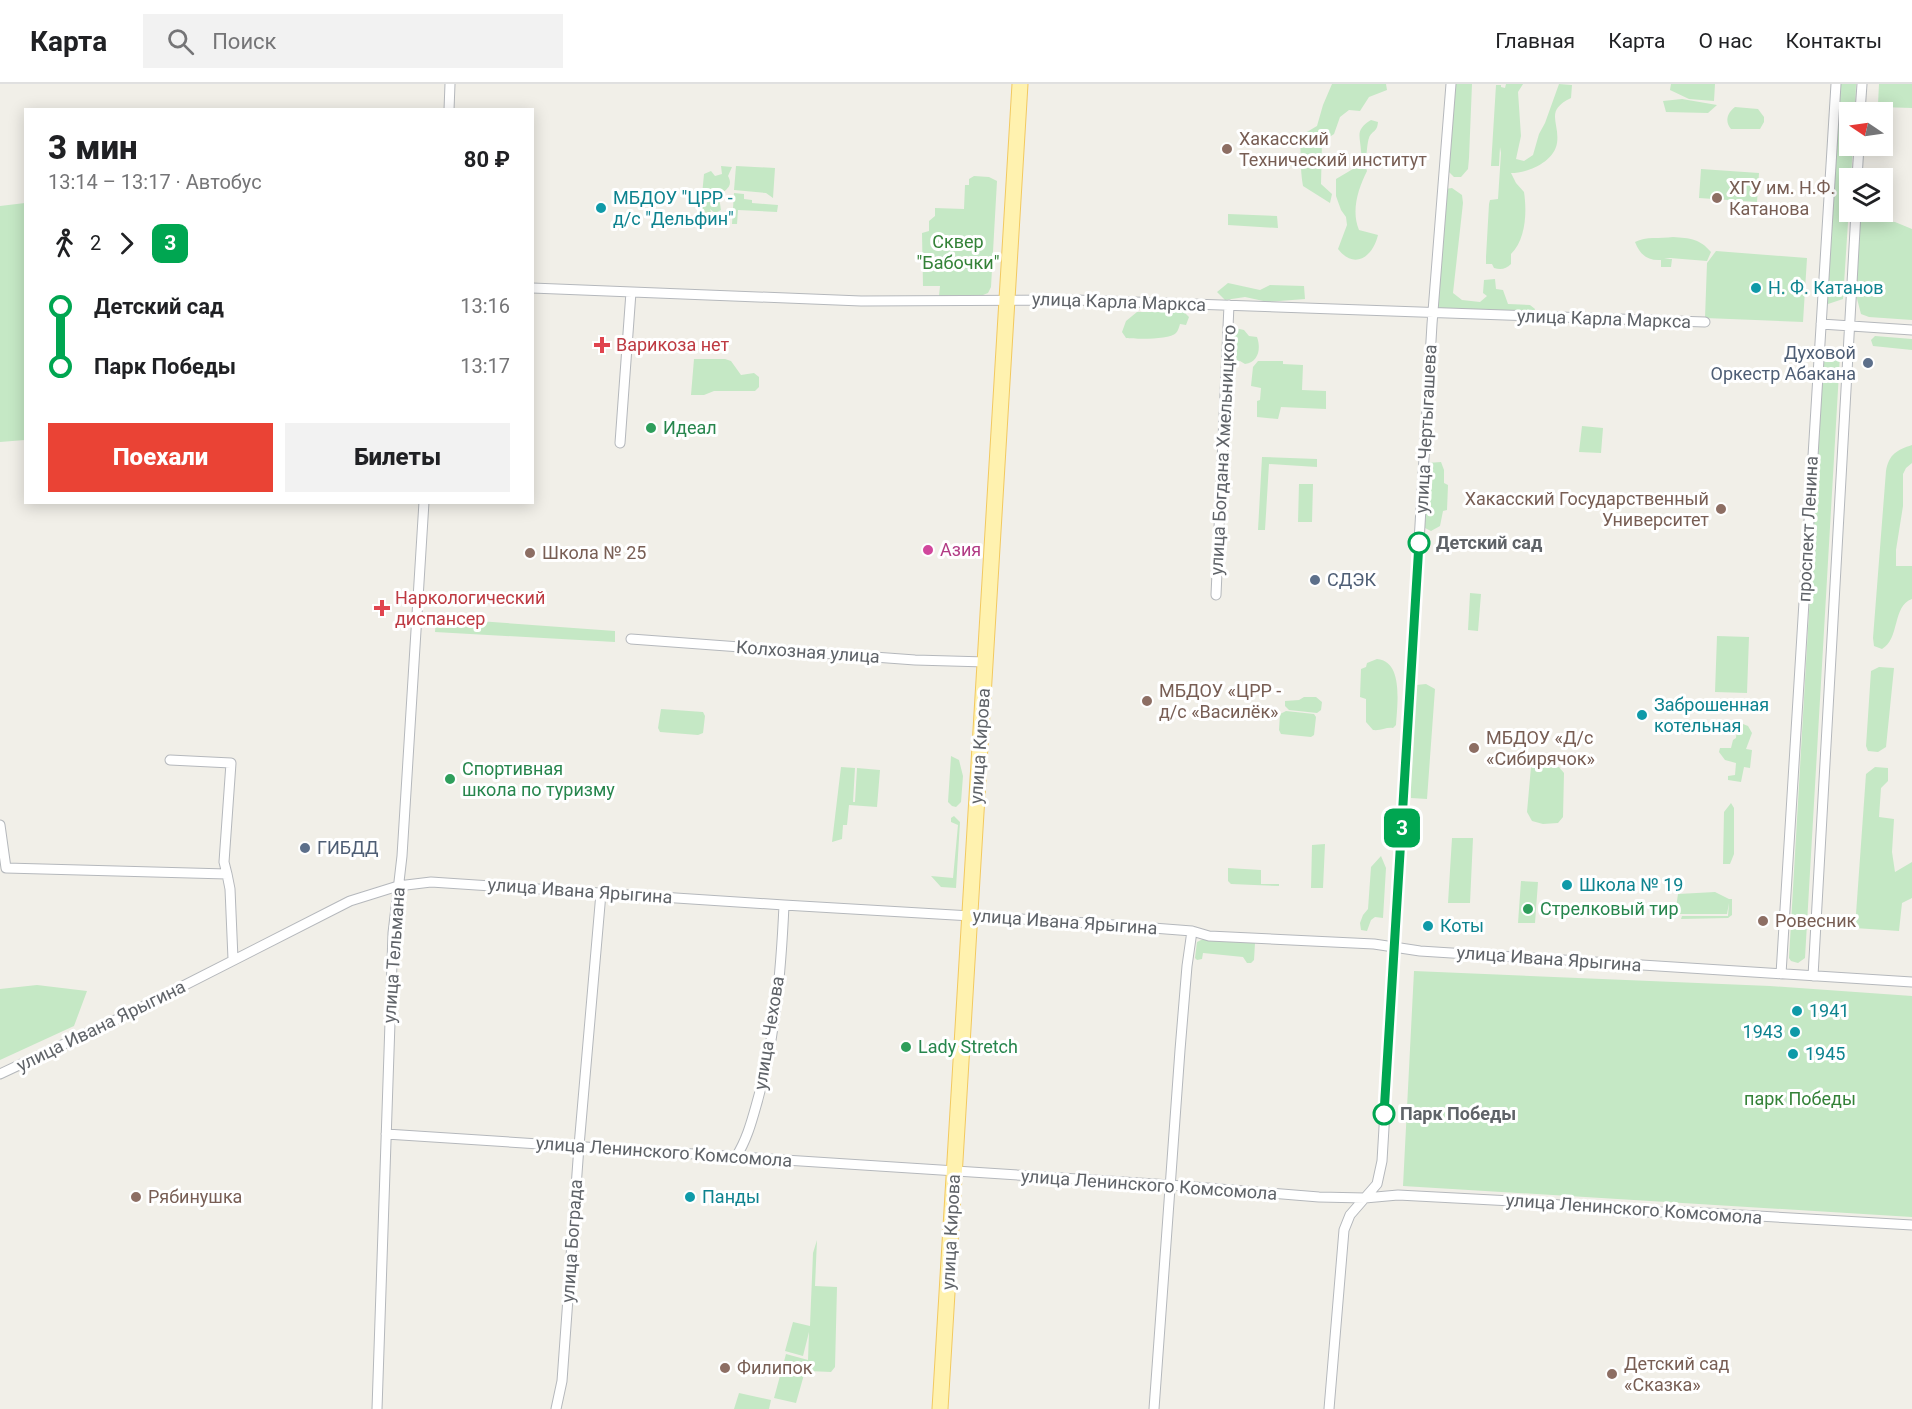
<!DOCTYPE html>
<html lang="ru">
<meta charset="utf-8">
<style>
body{margin:0;font-family:Roboto,sans-serif;background:#f2f2f2;color:#202124;height:100vh;display:flex;flex-direction:column;font-size:22px;white-space:nowrap}
*{box-sizing:border-box;margin:0}
p{font-size:20px;color:#757577}
.icon{flex:none;width:33px;height:33px;fill:none;stroke:currentColor;stroke-width:2;stroke-linecap:round;stroke-linejoin:round}
.map{position:relative;flex:1;overflow:hidden}
.sheet{position:absolute;left:24px;top:24px;width:510px;height:396px;display:flex;flex-direction:column;background:#fff;border-radius:0px;box-shadow:0 3px 15px #0003}
.sheet>*{flex:none}
.badge{padding:0 12px;border-radius:9px;font-size:21px;line-height:39px}
.needle{width:39px;rotate:283deg}
.fabs{position:absolute;left:1839px;top:18px;display:grid;gap:12px}
.fabs a{display:grid;place-items:center;width:54px;height:54px;border-radius:0px;background:#fff;box-shadow:0 3px 15px #0003;font-size:30px}
.map>.badge{position:absolute;translate:-50% -50%;box-shadow:0 0 0 3px #fff}
.legs{display:flex;align-items:center;gap:9px;height:66px;padding:0 24px;font-size:20px}
.legs p{margin-inline-start:auto}
.head{display:flex;align-items:center;justify-content:space-between;height:102px;padding:0 24px}
h1{font-size:33px;font-weight:800;line-height:45px}
.button{display:flex;gap:12px;margin-top:auto;padding:12px 24px}
.button a{flex:1;height:69px;border-radius:0px;background:#ea4335;color:#fff;font-size:24px;font-weight:800;line-height:69px;text-align:center}
.button a+a{background:#f2f2f2;color:#202124}
ul{padding:0 24px;list-style:none}
li{display:flex;align-items:center;gap:21px;height:60px;font-size:22px}
li i{display:grid;place-items:center;width:9px;height:100%;margin:0 8px;background:currentColor}
li i::after{content:'';width:15px;height:15px;margin:-8px;border:4px solid;border-radius:50%;background:#fff}
li p{margin-inline-start:auto}
li:first-child i{background:linear-gradient(#0000 50%,currentColor 0)}
li:last-child i{background:linear-gradient(currentColor 50%,#0000 0)}
header{display:flex;align-items:center;gap:36px;box-sizing:border-box;height:84px;padding:0 30px;background:#fff;border-bottom:2px solid #e0e0e0}
header strong{font-size:28px}
nav{display:flex;gap:33px;margin-inline-start:auto;font-size:21px}
.search{width:420px;height:54px;background:#f2f2f2;display:flex;align-items:center;gap:15px;box-sizing:border-box;padding:0 21px;border-radius:0px;color:#757577;font-size:22px}
.map>svg:first-child{display:block}
</style>
<header>
<strong>Карта</strong>
<div class="search"><svg class="icon" aria-label="search" viewBox="0 0 24 24"><circle cx="10" cy="10" r="6"/><path d="M15 15l6 6"/></svg>Поиск</div>
<nav><a>Главная</a><a>Карта</a><a>О нас</a><a>Контакты</a></nav>
</header>
<div class="map">
<svg width="1912" height="1325" viewBox="0 0 1912 1325">
<rect width="100%" height="100%" fill="#f1efe8"/>
<path fill="#c5e8c5" d="M 1332,0 L 1386,0 L 1387,6 L 1369,13 L 1360,27 L 1349,26 L 1340,33 L 1334,50 L 1322,58 L 1321,100 L 1332,110 L 1330,119 L 1303,102 C 1300,85 1301,69 1300,52 L 1317,42 L 1323,21 Z
M 1453,0 L 1472,0 L 1469,74 L 1468,85 L 1461,93 L 1454,93 L 1448,87 Z
M 1506,0 L 1523,0 L 1518,8 L 1521,52 L 1516,75 L 1524,77 L 1533,71 L 1539,50 L 1545,39 L 1559,0 L 1572,1 L 1571,14 C 1544,27 1560,38 1557,59 C 1554,78 1528,89 1511,89 L 1516,99 L 1524,108 C 1527,128 1526,155 1511,170 L 1511,180 C 1506,185 1501,186 1494,184 L 1492,180 L 1486,180 L 1486,173 L 1489,120 L 1490,116 L 1498,115 L 1501,69 L 1500,63 L 1499,82 L 1491,82 L 1496,1 L 1501,1 L 1501,3 L 1505,4 Z
M 1671,0 L 1715,0 L 1714,17 L 1689,15 L 1670,6 Z
M 1840,0 L 1856,0 L 1855,28 L 1850,28 L 1850,62 L 1853,62 L 1843,215 L 1828,220 L 1826,212 Z
M 1879,0 L 1912,0 L 1912,24 L 1880,23 L 1878,20 Z
M 1682,15 L 1717,21 L 1708,29 L 1666,28 L 1663,17 Z
M 1735,23 L 1758,25 L 1764,33 L 1764,38 L 1760,45 L 1731,45 C 1724,37 1728,28 1735,23 Z
M 1371,36 L 1378,38 C 1377,49 1372,46 1369,54 C 1367,58 1365,84 1367,87 C 1358,105 1351,127 1359,146 L 1378,151 C 1373,173 1354,186 1338,165 L 1347,141 L 1346,133 L 1341,126 L 1336,112 L 1336,95 L 1358,82 C 1359,77 1362,71 1361,67 C 1360,51 1355,46 1371,36 Z
M 721,82 L 732,83 L 728,92 C 734,103 725,105 719,113 L 721,126 L 715,129 L 710,125 L 711,128 L 708,133 L 700,132 L 704,90 L 711,87 L 715,92 L 722,90 Z
M 736,82 L 775,84 L 773,114 L 766,109 L 734,106 Z
M 1701,85 L 1759,89 L 1757,118 L 1699,114 Z
M 974,92 L 989,93 L 997,97 L 991,203 L 988,209 L 983,211 L 939,212 L 940,202 L 923,202 L 922,149 L 929,147 L 929,137 L 935,132 L 935,124 L 964,125 L 965,101 L 969,101 L 969,95 Z
M 1452,104 L 1462,111 L 1463,119 L 1453,209 L 1462,216 L 1480,218 L 1487,212 L 1483,209 L 1484,196 L 1495,195 L 1496,205 L 1503,206 L 1508,220 L 1530,221 L 1535,225 L 1533,230 L 1438,225 L 1445,105 Z
M 734,109 L 744,110 L 744,115 L 752,116 L 752,119 L 778,121 L 777,128 L 738,126 L 737,140 L 732,140 Z
M 25,119 L 25,356 L 0,358 L 0,122 Z
M 1228,130 L 1277,132 L 1278,144 L 1228,141 Z
M 1864,136 L 1895,138 L 1912,145 L 1912,236 L 1869,233 L 1861,230 L 1855,207 L 1860,138 Z
M 1673,153 C 1690,154 1700,155 1711,168 L 1707,177 L 1670,174 L 1664,175 L 1672,175 L 1671,183 L 1661,183 L 1661,176 C 1648,177 1640,171 1635,158 C 1646,152 1660,155 1673,153 Z
M 1716,167 L 1807,174 L 1803,238 L 1705,234 L 1707,179 Z
M 1228,199 L 1260,206 L 1270,201 L 1304,202 L 1305,215 L 1268,218 L 1245,213 L 1225,216 L 1217,208 Z
M 1137,228 L 1184,228 L 1189,233 L 1186,241 L 1180,240 C 1179,243 1178,247 1176,249 C 1170,256 1136,255 1126,254 L 1122,248 L 1126,237 Z
M 1235,244 L 1244,246 L 1249,252 L 1257,253 C 1261,264 1259,278 1245,280 L 1240,277 L 1232,278 C 1229,268 1228,252 1235,244 Z
M 1875,252 L 1912,255 L 1912,266 L 1873,262 L 1871,256 Z
M 1824,268 L 1840,271 L 1805,874 L 1798,879 L 1791,877 L 1789,874 Z
M 694,275 L 725,275 L 731,277 L 741,291 L 754,289 L 759,293 L 759,303 L 755,307 L 714,307 L 704,311 L 691,311 Z
M 1258,277 L 1283,277 L 1283,280 L 1303,281 L 1302,306 L 1326,307 L 1326,325 L 1281,323 L 1278,335 L 1257,333 L 1257,317 L 1260,316 L 1261,304 L 1251,302 L 1253,283 Z
M 1582,342 L 1603,344 L 1601,369 L 1579,368 Z
M 1912,361 L 1912,379 L 1906,384 L 1903,390 L 1903,422 L 1896,466 L 1896,482 L 1912,482 L 1912,515 C 1892,522 1900,555 1882,565 L 1874,562 L 1873,554 L 1886,387 C 1889,370 1897,366 1912,361 Z
M 1262,373 L 1317,375 L 1317,383 L 1269,380 L 1265,446 L 1258,446 Z
M 1441,378 L 1444,386 L 1444,399 L 1448,401 L 1447,426 L 1443,427 L 1440,442 L 1431,447 L 1425,444 L 1420,435 L 1427,379 Z
M 1299,400 L 1313,400 L 1312,438 L 1298,438 Z
M 1470,509 L 1481,510 L 1478,547 L 1468,546 Z
M 436,534 L 615,547 L 615,558 L 435,548 Z
M 1717,552 L 1749,553 L 1747,609 L 1715,608 Z
M 1377,575 C 1404,577 1397,622 1396,641 L 1393,644 C 1386,643 1381,647 1373,646 L 1366,638 L 1366,615 L 1360,613 L 1361,585 L 1366,583 L 1367,579 Z
M 1879,583 L 1894,584 L 1886,663 L 1878,668 L 1868,667 L 1866,662 L 1871,587 Z
M 1426,600 L 1435,605 L 1427,715 L 1411,714 L 1409,692 L 1413,614 L 1416,601 Z
M 1304,613 L 1316,613 L 1322,618 L 1321,626 L 1317,629 L 1289,626 L 1285,622 L 1285,617 L 1299,616 Z
M 661,625 L 703,628 L 705,632 L 703,649 L 698,651 L 660,648 L 658,644 Z
M 1286,627 L 1314,630 L 1316,633 L 1314,651 L 1311,653 L 1281,650 L 1279,646 L 1280,630 Z
M 1743,640 L 1748,642 L 1752,649 L 1746,665 L 1752,666 L 1750,684 L 1744,683 L 1741,698 L 1728,696 L 1728,692 L 1735,691 L 1736,679 L 1725,676 L 1719,668 L 1720,664 L 1731,664 L 1733,656 L 1736,654 L 1737,642 Z
M 951,672 L 959,676 L 963,692 L 961,718 L 956,723 L 952,722 L 948,718 Z
M 1537,680 L 1559,683 L 1564,689 L 1563,733 L 1558,739 L 1543,740 L 1532,737 L 1527,728 L 1531,683 Z
M 841,683 L 855,684 L 853,718 L 855,718 L 857,684 L 880,686 L 877,723 L 849,721 L 847,741 L 843,741 L 842,755 L 832,758 Z
M 1875,683 L 1888,684 L 1888,697 L 1881,704 L 1879,733 L 1894,735 L 1892,768 L 1895,788 L 1912,778 L 1912,814 L 1902,819 L 1899,847 L 1855,844 L 1866,690 Z
M 1731,719 L 1734,724 L 1734,770 L 1730,780 L 1723,780 L 1724,728 Z
M 954,732 L 960,738 L 956,804 L 941,803 L 931,792 L 953,794 L 958,741 L 951,738 L 951,734 Z
M 1452,754 L 1473,754 L 1470,819 L 1448,819 Z
M 1325,760 L 1323,804 L 1311,804 L 1312,761 Z
M 1381,772 L 1386,784 L 1383,834 L 1375,833 L 1371,836 L 1367,847 L 1361,846 L 1360,839 L 1363,831 L 1368,825 L 1371,783 Z
M 1228,784 L 1261,786 L 1261,800 L 1279,800 L 1279,802 L 1231,800 L 1228,797 Z
M 1521,797 L 1538,798 L 1535,839 L 1518,839 Z
M 1715,808 L 1729,815 L 1732,815 L 1732,831 L 1728,834 L 1681,835 L 1682,832 L 1728,832 L 1729,819 L 1727,830 L 1675,830 L 1678,810 Z
M 1203,855 L 1253,857 L 1255,859 L 1254,876 L 1251,879 L 1247,879 L 1243,873 L 1203,869 L 1202,875 L 1197,876 L 1195,874 L 1197,858 Z
M 1414,887 L 1770,902 L 1912,912 L 1912,1133 L 1403,1102 Z
M 37,901 L 87,907 L 74,942 L 0,976 L 0,905 Z
M 817,1156 L 815,1202 L 837,1203 L 835,1283 L 831,1288 L 808,1287 L 807,1280 L 796,1319 L 774,1314 L 786,1270 L 808,1276 L 809,1248 L 803,1272 L 785,1267 L 793,1238 L 810,1242 L 813,1169 Z
M 739,1309 L 771,1316 L 769,1325 L 734,1325 Z"/>
<g fill="none" stroke-linecap="round" stroke-linejoin="round">
<defs>
<path id="minor" d="M 449,26 L 450,0
M 1860,28 L 1862,0
M 1857,94 L 1859,62
M 532,204 L 861,217 L 1076,216 L 1705,238
M 1821,240 L 1912,246
M 620,359 L 631,208
M 1216,511 L 1229,221
M 631,555 L 915,576 L 986,578
M 170,676 L 231,679 L 224,778 L 227,790
M 0,741 L 6,784 L 227,790 L 230,805 L 233,875
M 1781,890 L 1836,0
M 1813,892 L 1856,128
M 0,990 L 126,931 L 350,817 L 398,802 L 431,798 L 784,821 L 1088,839 L 1192,847 L 1209,852 L 1374,860 L 1420,867 L 1912,898
M 386,1050 L 1170,1101 L 1319,1113 L 1365,1114 L 1398,1111 L 1531,1118 L 1627,1128 L 1688,1128 L 1912,1141
M 736,1073 C 746,1057 751,1040 756,1022 C 775,957 781,888 784,821
M 377,1325 L 393,849 L 402,772 L 424,418
M 556,1325 L 562,1297 L 579,1062 L 601,809
M 1154,1325 L 1180,966 L 1187,882 L 1192,847
M 1329,1325 L 1344,1146 L 1350,1131 L 1377,1100 L 1382,1077 L 1432,240 L 1451,0"/>
<path id="primary" d="M 940,1325 L 1020,0"/>
</defs>
<use href="#minor" stroke="#b5b8bc" stroke-width="11"/>
<use href="#primary" stroke="#f2c960" stroke-width="17"/>
<use href="#minor" stroke="#fff" stroke-width="9"/>
<use href="#primary" stroke="#fff2af" stroke-width="15"/>
</g>
<g fill="none" stroke-linecap="round" stroke-linejoin="round">
<defs>
<path id="line-1" d="M 1384,1030 L 1419,459"/>
</defs>
<use href="#line-1" stroke="#fff" stroke-width="14"/>
<use href="#line-1" stroke="#00a651" stroke-width="9"/>
</g>
<g fill="#8d6e63" stroke="#fff" stroke-width="2">
<circle cx="1227" cy="65" r="6"/>
<circle cx="1717" cy="114" r="6"/>
<circle cx="1721" cy="425" r="6"/>
<circle cx="530" cy="469" r="6"/>
<circle cx="1147" cy="617" r="6"/>
<circle cx="1474" cy="664" r="6"/>
<circle cx="1763" cy="837" r="6"/>
<circle cx="136" cy="1113" r="6"/>
<circle cx="725" cy="1284" r="6"/>
<circle cx="1612" cy="1290" r="6"/>
</g>
<g fill="#0f9aa8" stroke="#fff" stroke-width="2">
<circle cx="601" cy="124" r="6"/>
<circle cx="1756" cy="204" r="6"/>
<circle cx="1642" cy="631" r="6"/>
<circle cx="1567" cy="801" r="6"/>
<circle cx="1428" cy="842" r="6"/>
<circle cx="1797" cy="927" r="6"/>
<circle cx="1795" cy="948" r="6"/>
<circle cx="1793" cy="970" r="6"/>
<circle cx="690" cy="1113" r="6"/>
</g>
<g fill="#e0444e" stroke="#fff" stroke-width="2">
<path d="M599 252h6v6h6v6h-6v6h-6v-6h-6v-6h6z"/>
<path d="M379 515h6v6h6v6h-6v6h-6v-6h-6v-6h6z"/>
</g>
<g fill="#5c6f8a" stroke="#fff" stroke-width="2">
<circle cx="1868" cy="279" r="6"/>
<circle cx="1315" cy="496" r="6"/>
<circle cx="305" cy="764" r="6"/>
</g>
<g fill="#2e9e5b" stroke="#fff" stroke-width="2">
<circle cx="651" cy="344" r="6"/>
<circle cx="450" cy="695" r="6"/>
<circle cx="1528" cy="825" r="6"/>
<circle cx="906" cy="963" r="6"/>
</g>
<g fill="#fff" stroke="#00a651" stroke-width="3">
<circle cx="1419" cy="459" r="10"/>
<circle cx="1384" cy="1030" r="10"/>
</g>
<circle fill="#d1479c" stroke="#fff" stroke-width="2" cx="928" cy="466" r="6"/>
<g text-anchor="middle" stroke-width="6" stroke-linejoin="round" paint-order="stroke">
<g font-size="18" fill="#785e54" stroke="#fff" text-anchor="start">
<text x="1239" y="61">Хакасский<tspan x="1239" dy="21">Технический институт</tspan></text>
<text x="1729" y="110">ХГУ им. Н.Ф.<tspan x="1729" dy="21">Катанова</tspan></text>
<text x="1709" y="421" text-anchor="end">Хакасский Государственный<tspan x="1709" dy="21">Университет</tspan></text>
<text x="542" y="475">Школа № 25</text>
<text x="1159" y="613">МБДОУ «ЦРР -<tspan x="1159" dy="21">д/с «Василёк»</tspan></text>
<text x="1486" y="660">МБДОУ «Д/с<tspan x="1486" dy="21">«Сибирячок»</tspan></text>
<text x="1775" y="843">Ровесник</text>
<text x="148" y="1119">Рябинушка</text>
<text x="1624" y="1286">Детский сад<tspan x="1624" dy="21">«Сказка»</tspan></text>
<text x="737" y="1290">Филипок</text>
</g>
<g font-size="18" fill="#0d838f" stroke="#fff" text-anchor="start">
<text x="613" y="120">МБДОУ "ЦРР -<tspan x="613" dy="21">д/с "Дельфин"</tspan></text>
<text x="1768" y="210">Н. Ф. Катанов</text>
<text x="1654" y="627">Заброшенная<tspan x="1654" dy="21">котельная</tspan></text>
<text x="1579" y="807">Школа № 19</text>
<text x="1440" y="848">Коты</text>
<text x="1809" y="933">1941</text>
<text x="1783" y="954" text-anchor="end">1943</text>
<text x="1805" y="976">1945</text>
<text x="702" y="1119">Панды</text>
</g>
<g font-size="18" fill="#348238" stroke="#fff">
<text x="958" y="164">Сквер<tspan x="958" dy="21">"Бабочки"</tspan></text>
<text x="1800" y="1021">парк Победы</text>
</g>
<g font-size="18" fill="#5f6368" stroke="#fff">
<text transform="translate(1119 218) rotate(2)" y="6">улица Карла Маркса</text>
<text transform="translate(1604 235) rotate(2)" y="6">улица Карла Маркса</text>
<text transform="translate(1426 345) rotate(-87)" y="6">улица Чертыгашева</text>
<text transform="translate(1223 366) rotate(-87)" y="6">улица Богдана Хмельницкого</text>
<text transform="translate(1808 445) rotate(-87)" y="6">проспект Ленина</text>
<text transform="translate(808 568) rotate(4)" y="6">Колхозная улица</text>
<text transform="translate(980 662) rotate(-86)" y="6">улица Кирова</text>
<text transform="translate(580 807) rotate(4)" y="6">улица Ивана Ярыгина</text>
<text transform="translate(1065 838) rotate(4)" y="6">улица Ивана Ярыгина</text>
<text transform="translate(394 871) rotate(-86)" y="6">улица Тельмана</text>
<text transform="translate(1549 875) rotate(4)" y="6">улица Ивана Ярыгина</text>
<text transform="translate(101 942) rotate(-26)" y="6">улица Ивана Ярыгина</text>
<text transform="translate(769 949) rotate(-81)" y="6">улица Чехова</text>
<text transform="translate(664 1068) rotate(4)" y="6">улица Ленинского Комсомола</text>
<text transform="translate(1149 1101) rotate(4)" y="6">улица Ленинского Комсомола</text>
<text transform="translate(1634 1125) rotate(4)" y="6">улица Ленинского Комсомола</text>
<text transform="translate(951 1148) rotate(-87)" y="6">улица Кирова</text>
<text transform="translate(572 1157) rotate(-86)" y="6">улица Бограда</text>
</g>
<g font-size="18" fill="#be3a42" stroke="#fff" text-anchor="start">
<text x="616" y="267">Варикоза нет</text>
<text x="395" y="520">Наркологический<tspan x="395" dy="21">диспансер</tspan></text>
</g>
<g font-size="18" fill="#4e5e75" stroke="#fff" text-anchor="start">
<text x="1856" y="275" text-anchor="end">Духовой<tspan x="1856" dy="21">Оркестр Абакана</tspan></text>
<text x="1327" y="502">СДЭК</text>
<text x="317" y="770">ГИБДД</text>
</g>
<g font-size="18" fill="#27864d" stroke="#fff" text-anchor="start">
<text x="663" y="350">Идеал</text>
<text x="462" y="691">Спортивная<tspan x="462" dy="21">школа по туризму</tspan></text>
<text x="1540" y="831">Стрелковый тир</text>
<text x="918" y="969">Lady Stretch</text>
</g>
<g font-size="18" font-weight="bold" fill="#5f6368" stroke="#fff" text-anchor="start">
<text x="1436" y="465">Детский сад</text>
<text x="1400" y="1036">Парк Победы</text>
</g>
<g font-size="18" fill="#b23c85" stroke="#fff" text-anchor="start">
<text x="940" y="472">Азия</text>
</g>
</g>
</svg>
<div class="fabs">
<a><svg class="needle" viewBox="-14 -14 28 28"><path d="M0-13l5 13h-10z" fill="#e53935"/><path d="M0 13l5-13h-10z" fill="#757577"/></svg></a>
<a><svg class="icon" aria-label="layers" viewBox="0 0 24 24"><path d="M12 4l9 5-9 5-9-5zM3 14l9 5 9-5"/></svg></a>
</div>
<b class="badge" style="left:1402px;top:744px;background:#00a651;color:#fff">3</b>
<section class="sheet">
<div class="head"><div><h1>3 мин</h1><p>13:14 – 13:17 · Автобус</p></div><b>80 ₽</b></div>
<div class="legs"><svg class="icon" aria-label="walk" viewBox="0 0 24 24"><circle cx="13" cy="4" r="2"/><path d="M13 8l-2 6 4 7M11 14l-3 7M7 12l3-4h3l4 4"/></svg>2<svg class="icon" aria-label="forward" viewBox="0 0 24 24"><path d="M9 5l7 7-7 7"/></svg><b class="badge" style="background:#00a651;color:#fff">3</b></div>
<ul>
<li><i style="color:#00a651"></i><b>Детский сад</b><p>13:16</p></li>
<li><i style="color:#00a651"></i><b>Парк Победы</b><p>13:17</p></li>
</ul>
<div class="button"><a>Поехали</a><a>Билеты</a></div>
</section>
</div>
